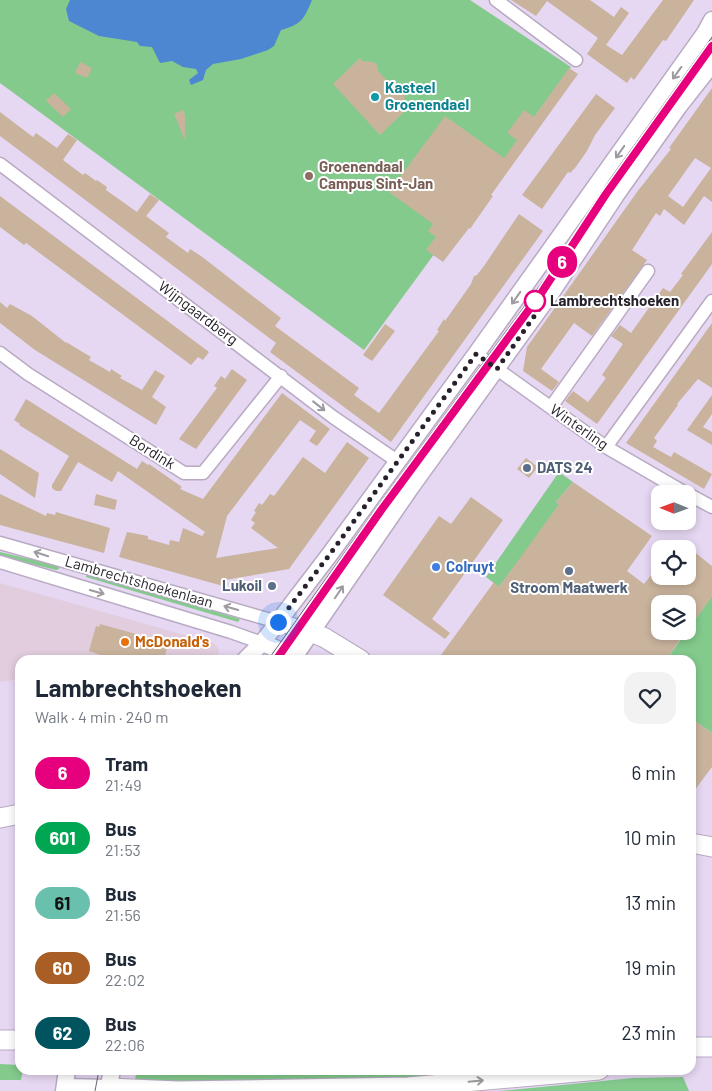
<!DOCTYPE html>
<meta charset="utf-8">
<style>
body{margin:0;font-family:Barlow,sans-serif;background:#f2f2f3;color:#1f2937;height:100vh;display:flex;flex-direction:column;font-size:19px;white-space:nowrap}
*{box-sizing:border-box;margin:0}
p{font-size:16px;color:#747a83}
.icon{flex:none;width:28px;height:28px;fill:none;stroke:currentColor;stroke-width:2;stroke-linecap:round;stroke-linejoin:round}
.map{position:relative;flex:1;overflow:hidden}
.sheet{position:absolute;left:15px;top:655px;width:681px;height:420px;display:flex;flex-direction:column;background:#fff;border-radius:15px;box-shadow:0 2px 8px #0003}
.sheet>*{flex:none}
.badge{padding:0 10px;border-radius:16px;font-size:18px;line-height:32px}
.needle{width:32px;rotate:271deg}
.tools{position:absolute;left:651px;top:485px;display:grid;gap:10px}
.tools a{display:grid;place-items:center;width:45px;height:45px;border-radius:10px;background:#fff;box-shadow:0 2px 8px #0003;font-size:25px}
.you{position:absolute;width:25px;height:25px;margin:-12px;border:4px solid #fff;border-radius:50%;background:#1a73e8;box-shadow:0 0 0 8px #1a73e833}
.map>.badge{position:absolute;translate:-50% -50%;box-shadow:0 0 0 2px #fff}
.round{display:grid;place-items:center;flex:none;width:52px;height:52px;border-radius:15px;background:#f2f2f3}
.summary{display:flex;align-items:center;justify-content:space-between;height:85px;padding:0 20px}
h1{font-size:24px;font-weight:700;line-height:38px}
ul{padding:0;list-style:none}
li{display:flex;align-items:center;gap:15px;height:65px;padding:0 20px}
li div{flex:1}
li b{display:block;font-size:19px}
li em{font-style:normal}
li .badge{min-width:55px;font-weight:700;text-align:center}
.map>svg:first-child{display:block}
</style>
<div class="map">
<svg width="712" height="1091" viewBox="0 0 712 1091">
<rect width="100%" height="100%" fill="#e6d7f2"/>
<path fill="#e1cddd" d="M 0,583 L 213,643 L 219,649 L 218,657 L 216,660 L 20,660 L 20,679 L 0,682 Z"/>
<path fill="#83ca8c" d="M 0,0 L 470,0 L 571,67 L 364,350 L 0,83 Z
M 559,472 L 573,482 L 556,502 L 560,505 L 499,587 L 486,577 Z
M 0,552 L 25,558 L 46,560 L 58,564 L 59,569 L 56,570 L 0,556 Z
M 87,574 L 240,619 L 238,622 L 86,577 Z
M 712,596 L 712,733 L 691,718 L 691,660 L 666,660 Z
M 0,1064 L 20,1065 L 20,1070 L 23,1070 L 21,1080 L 0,1080 Z
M 137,1070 L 545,1070 L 455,1078 L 134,1084 Z
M 683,1077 L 689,1091 L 499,1091 L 633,1078 Z"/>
<path fill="#4e87d1" d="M 70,0 L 312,0 C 304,19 302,24 281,30 L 274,46 L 268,50 L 241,59 L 213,64 L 206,70 L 203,80 L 191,85 L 189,80 L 198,73 L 196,69 L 183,67 L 172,61 L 160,63 L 152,47 L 140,46 L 137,42 L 99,36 L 69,21 L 66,9 Z"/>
<path fill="#c9b39d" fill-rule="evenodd" d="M 511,0 L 590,0 L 614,17 L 621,7 L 629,13 L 606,45 L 622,55 L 663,0 L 694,0 L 666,41 L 663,40 L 634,80 L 631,77 L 627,83 L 587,54 L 598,38 L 547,1 L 536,16 Z
M 360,58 L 362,61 L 374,62 L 378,66 L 378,71 L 396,90 L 401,90 L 405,94 L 404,105 L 407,109 L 380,135 L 333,84 Z
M 80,62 L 92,68 L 87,78 L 75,73 Z
M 569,68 L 578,74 L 491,195 L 493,196 L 470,229 L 469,228 L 443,262 L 426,250 L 436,237 L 428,231 L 433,224 L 389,192 L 445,116 L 504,158 L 517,140 L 507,133 L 524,110 L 534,117 Z
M 712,88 L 712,202 L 704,196 L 684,225 L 664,209 L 660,216 L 656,213 L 632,250 L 647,260 L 592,336 L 574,323 L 541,369 L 559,382 L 552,391 L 523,371 L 527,347 L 637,192 L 671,149 L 669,148 L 674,141 ZM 695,158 L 711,168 L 683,207 L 668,196 Z
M 54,93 L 71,109 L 63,117 L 46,101 Z
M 596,94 L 615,108 L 595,135 L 587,151 L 575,168 L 570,173 L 568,172 L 542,209 L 522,195 Z
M 183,110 L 185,115 L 185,140 L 174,114 Z
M 0,112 L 33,137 L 36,133 L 57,148 L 68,134 L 77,140 L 63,160 L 83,175 L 85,173 L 96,181 L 97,180 L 107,187 L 106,190 L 137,212 L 150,194 L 159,200 L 146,216 L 169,233 L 166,237 L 188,253 L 190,249 L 201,256 L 281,318 L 275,326 L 359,388 L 354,395 L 379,413 L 439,331 L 437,330 L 444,319 L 445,321 L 471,284 L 474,276 L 477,275 L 484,266 L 519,214 L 543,231 L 391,442 L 270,352 L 276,343 L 0,136 Z
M 0,196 L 126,290 L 209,352 L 203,360 L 198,357 L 191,365 L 26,243 L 24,245 L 0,227 Z
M 712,232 L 712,264 L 597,424 L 565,401 L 573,391 L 588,402 L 592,397 L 606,378 L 602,375 L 623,344 L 611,336 L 620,325 L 631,333 L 663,288 L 670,292 L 683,275 L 681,274 Z
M 0,302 L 7,308 L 10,304 L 32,316 L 66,343 L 66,342 L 91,357 L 89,360 L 110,372 L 111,369 L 122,376 L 120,378 L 142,390 L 155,370 L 165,376 L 152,397 L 166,407 L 156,425 L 35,350 L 0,323 Z
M 712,323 L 712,388 L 698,379 L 677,404 L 678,405 L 654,438 L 657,441 L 653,447 L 671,457 L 674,452 L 712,474 L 704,489 L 626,443 Z
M 385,324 L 395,331 L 372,361 L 363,355 Z
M 232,369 L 247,380 L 196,449 L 179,439 L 217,388 L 214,386 L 221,376 L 225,379 Z
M 282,393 L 330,429 L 317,446 L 309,441 L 316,431 L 300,420 L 227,516 L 216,558 L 278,548 L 251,528 L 255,523 L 251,520 L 256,512 L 254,511 L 259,503 L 262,505 L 270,494 L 274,496 L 303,457 L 325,473 L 347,442 L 369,458 L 289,569 L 225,580 L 223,586 L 119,557 L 127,532 L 148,536 L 148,539 L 169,545 L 170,540 L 179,542 L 183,528 L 202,536 L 205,532 L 118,471 L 112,482 L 78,462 L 61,491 L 56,491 L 52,488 L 52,485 L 69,456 L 19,425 L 20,424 L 14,420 L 26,399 L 137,469 L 142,461 L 148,465 L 149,464 L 182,487 L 180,489 L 203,499 Z
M 712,395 L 712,414 L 703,427 L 712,432 L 712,445 L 687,430 Z
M 0,449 L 39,473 L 35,498 L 0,474 Z
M 526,458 L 538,467 L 529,478 L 517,469 Z
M 573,482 L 652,536 L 627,571 L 644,584 L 660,564 L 660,576 L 688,576 L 688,547 L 712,566 L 712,596 L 688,630 L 688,604 L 660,604 L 660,631 L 686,631 L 666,660 L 448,660 L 441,655 L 494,582 L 499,587 L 559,504 L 556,502 Z
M 0,494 L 46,516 L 47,513 L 55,515 L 56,512 L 110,528 L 104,553 L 0,525 Z
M 96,494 L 117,500 L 115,510 L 94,505 Z
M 471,497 L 503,520 L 432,619 L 450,633 L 445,639 L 383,595 L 439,516 L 451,524 Z
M 100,624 L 136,634 L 140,640 L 147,637 L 168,644 L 164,660 L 114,660 L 89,651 L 96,626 L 99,627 Z
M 691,718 L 712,733 L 712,767 L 691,795 Z"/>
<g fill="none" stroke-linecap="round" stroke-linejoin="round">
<defs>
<path id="minor" d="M 496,0 L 576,60
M 0,164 L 333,417 L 397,461
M 0,353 L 28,374 L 184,473 L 203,473 L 281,376
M 476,354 L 606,447 L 687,494
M 551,407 L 648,271
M 606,447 L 712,301
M 688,494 L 712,507
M 0,543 L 278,622
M 0,562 L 231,632 L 262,643"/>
<path id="major" d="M 278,622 L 311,632
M 262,643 L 295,656
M 245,660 L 262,643 L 330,554 L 476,354 L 705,33 L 712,20
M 292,660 L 411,487 L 551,293 L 616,195 L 679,106 L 712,64
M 65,1087 L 109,1088
M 64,1091 L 67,1070
M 108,1091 L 112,1070"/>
<path id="highway" d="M 311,632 L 325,638 L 361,660
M 0,818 L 20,814
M 691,843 L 712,847
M 0,1040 L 20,1040
M 691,1047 L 712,1047
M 109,1088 L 178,1091 L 408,1087 L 599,1070"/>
</defs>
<use href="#minor" stroke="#b8aac3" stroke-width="15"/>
<use href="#major" stroke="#b8aac3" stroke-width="19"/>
<use href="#highway" stroke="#b8aac3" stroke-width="21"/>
<use href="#minor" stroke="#fff" stroke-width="12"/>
<use href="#major" stroke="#fff" stroke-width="16"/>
<use href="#highway" stroke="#fff" stroke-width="19"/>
<path stroke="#6d6374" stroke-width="1" d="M 268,660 L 377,507 L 546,277 L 610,179 L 712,37
M 95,1091 L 99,1070"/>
</g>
<defs><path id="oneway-shaft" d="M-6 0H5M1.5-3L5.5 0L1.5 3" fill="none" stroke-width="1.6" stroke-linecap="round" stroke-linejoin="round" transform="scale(1.25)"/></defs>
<g stroke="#9e9ba0">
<use href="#oneway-shaft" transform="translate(677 73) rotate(126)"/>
<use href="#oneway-shaft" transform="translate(620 152) rotate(125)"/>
<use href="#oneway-shaft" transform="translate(516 298) rotate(125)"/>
<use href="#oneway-shaft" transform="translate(319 406) rotate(38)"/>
<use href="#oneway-shaft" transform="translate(41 554) rotate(-162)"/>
<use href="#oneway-shaft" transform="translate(97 592) rotate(16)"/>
<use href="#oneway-shaft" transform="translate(339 592) rotate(-56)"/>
<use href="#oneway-shaft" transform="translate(231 608) rotate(-164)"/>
<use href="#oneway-shaft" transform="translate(476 1081) rotate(-5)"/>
</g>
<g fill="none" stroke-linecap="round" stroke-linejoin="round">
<defs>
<path id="line" d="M 276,660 L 382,509 L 542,292 L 606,194 L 712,46"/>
</defs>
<use href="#line" stroke="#fff" stroke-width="11"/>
<use href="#line" stroke="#e6007e" stroke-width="8"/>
<path stroke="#27212b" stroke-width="5" stroke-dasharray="0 9" d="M 278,622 L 330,554 L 476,354 L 497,369 L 540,308 L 535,301"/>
</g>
<circle fill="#0f9aa8" stroke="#fff" stroke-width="2" cx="375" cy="97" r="5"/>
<circle fill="#8d6e63" stroke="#fff" stroke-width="2" cx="309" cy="176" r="5"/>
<circle fill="#fff" stroke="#e6007e" stroke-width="2.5" cx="535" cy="301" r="10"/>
<g fill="#5c6f8a" stroke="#fff" stroke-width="2">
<circle cx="527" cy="468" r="5"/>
<circle cx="569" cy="571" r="5"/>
<circle cx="272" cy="586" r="5"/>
</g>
<circle fill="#3f7fe0" stroke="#fff" stroke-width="2" cx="436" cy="567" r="5"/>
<circle fill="#e8710a" stroke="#fff" stroke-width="2" cx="125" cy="642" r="5"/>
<g text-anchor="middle" stroke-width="4" stroke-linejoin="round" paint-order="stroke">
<g font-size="15" font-weight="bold" fill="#0d838f" stroke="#fff" text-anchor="start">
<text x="385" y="93">Kasteel<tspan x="385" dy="17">Groenendael</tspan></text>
</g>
<g font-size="15" font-weight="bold" fill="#785e54" stroke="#fff" text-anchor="start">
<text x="319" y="172">Groenendaal<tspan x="319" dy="17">Campus Sint-Jan</tspan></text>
</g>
<g font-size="15" font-weight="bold" fill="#27212b" stroke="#fff" text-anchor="start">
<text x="550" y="306">Lambrechtshoeken</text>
</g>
<g font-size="15" fill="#27212b" stroke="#fff">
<text transform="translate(198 313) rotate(37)" y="5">Wijngaardberg</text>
<text transform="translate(579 427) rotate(35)" y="5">Winterling</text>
<text transform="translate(152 452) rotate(32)" y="5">Bordink</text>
<text transform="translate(139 582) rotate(16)" y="5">Lambrechtshoekenlaan</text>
</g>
<g font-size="15" font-weight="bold" fill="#4e5e75" stroke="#fff" text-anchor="start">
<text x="537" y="473">DATS 24</text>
<text x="262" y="591" text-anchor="end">Lukoil</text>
<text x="569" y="593" text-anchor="middle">Stroom Maatwerk</text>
</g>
<g font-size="15" font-weight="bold" fill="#366cbe" stroke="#fff" text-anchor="start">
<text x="446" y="572">Colruyt</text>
</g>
<g font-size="15" font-weight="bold" fill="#c56008" stroke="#fff" text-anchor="start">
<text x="135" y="647">McDonald's</text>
</g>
</g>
</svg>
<div class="tools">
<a><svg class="needle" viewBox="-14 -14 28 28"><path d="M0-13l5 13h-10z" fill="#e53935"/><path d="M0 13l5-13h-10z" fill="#747a83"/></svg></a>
<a><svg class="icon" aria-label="locate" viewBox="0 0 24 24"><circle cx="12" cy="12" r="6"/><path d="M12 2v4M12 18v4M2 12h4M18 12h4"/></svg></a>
<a><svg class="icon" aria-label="layers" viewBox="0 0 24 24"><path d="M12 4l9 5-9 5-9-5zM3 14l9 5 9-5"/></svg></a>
</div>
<div class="you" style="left:278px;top:622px"></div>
<b class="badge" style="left:562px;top:262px;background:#e6007e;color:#fff">6</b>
<section class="sheet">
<div class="summary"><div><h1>Lambrechtshoeken</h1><p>Walk · 4 min · 240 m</p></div><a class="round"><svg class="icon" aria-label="heart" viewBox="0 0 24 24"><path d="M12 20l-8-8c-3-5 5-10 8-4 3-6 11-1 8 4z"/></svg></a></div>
<ul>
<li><span class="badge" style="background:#e6007e;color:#fff">6</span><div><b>Tram</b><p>21:49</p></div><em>6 min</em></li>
<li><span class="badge" style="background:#00a651;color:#fff">601</span><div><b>Bus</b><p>21:53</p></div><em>10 min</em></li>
<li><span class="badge" style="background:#69c0ac;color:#111">61</span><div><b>Bus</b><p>21:56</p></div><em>13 min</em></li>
<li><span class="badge" style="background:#a85e24;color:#fff">60</span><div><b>Bus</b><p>22:02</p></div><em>19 min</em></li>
<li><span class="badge" style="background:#005460;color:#fff">62</span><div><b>Bus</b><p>22:06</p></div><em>23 min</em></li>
</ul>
</section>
</div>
